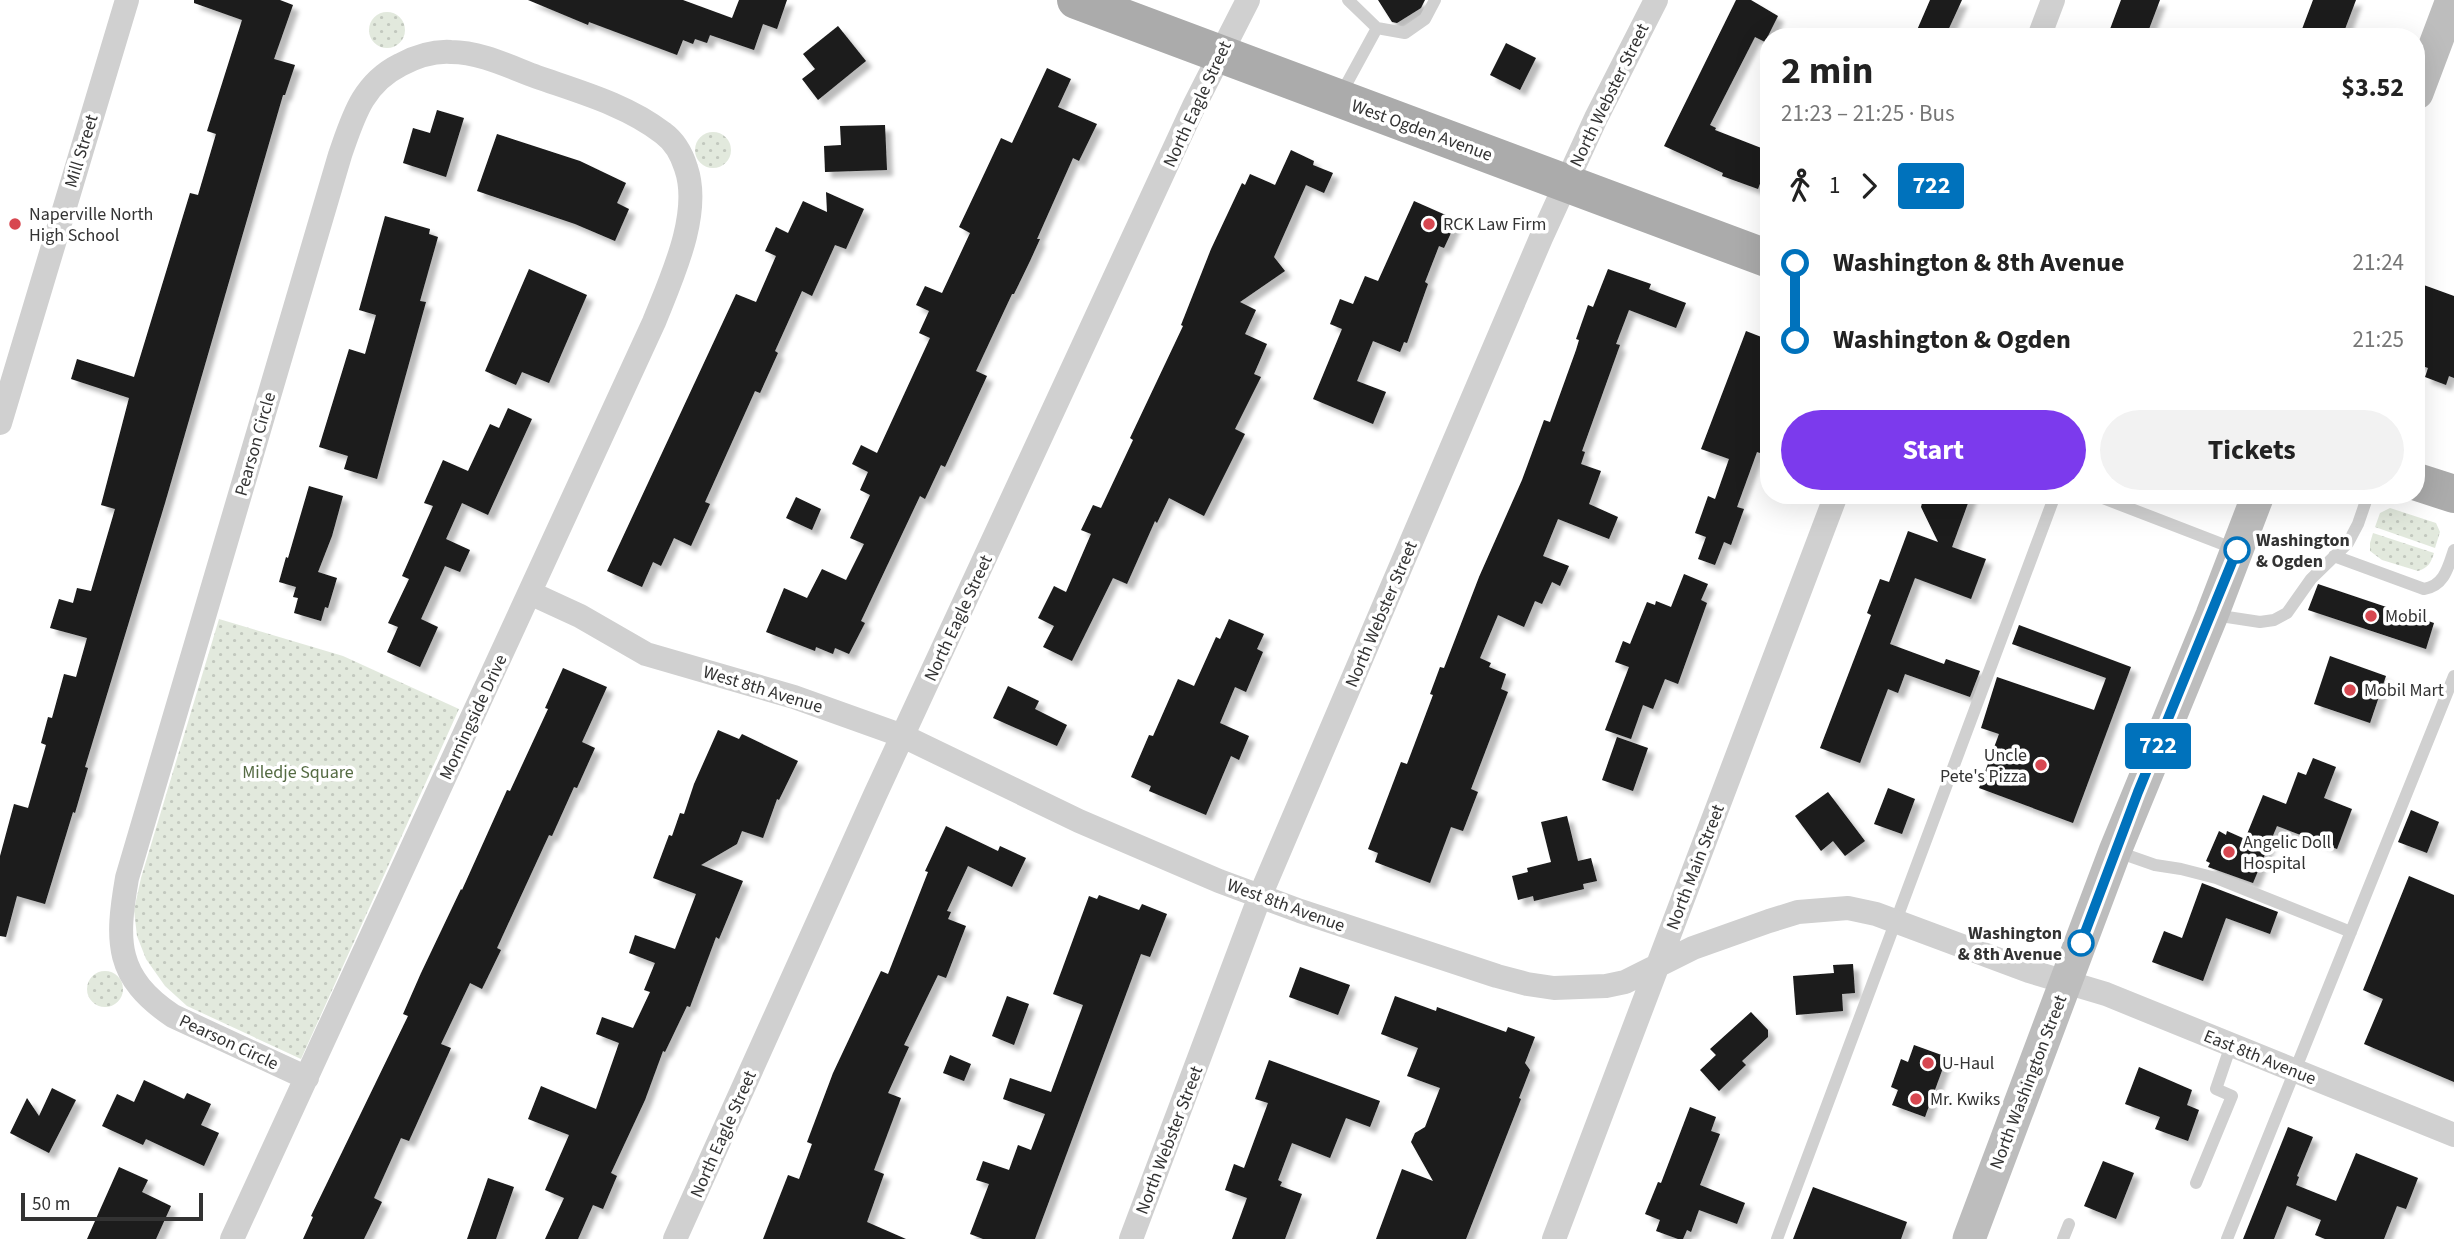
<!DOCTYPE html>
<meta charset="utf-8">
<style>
body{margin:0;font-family:"Source Sans 3",sans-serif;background:#f2f2f2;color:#222;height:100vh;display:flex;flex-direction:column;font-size:26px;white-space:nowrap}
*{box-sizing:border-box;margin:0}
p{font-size:23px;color:#767676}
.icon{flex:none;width:38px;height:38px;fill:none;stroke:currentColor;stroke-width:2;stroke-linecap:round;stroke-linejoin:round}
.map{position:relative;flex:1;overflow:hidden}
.sheet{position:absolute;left:1760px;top:28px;width:665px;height:476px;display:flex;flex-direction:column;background:#fff;border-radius:28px;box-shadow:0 7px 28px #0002}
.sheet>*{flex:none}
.badge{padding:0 14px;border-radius:5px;font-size:24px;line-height:46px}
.scale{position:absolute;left:21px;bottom:18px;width:182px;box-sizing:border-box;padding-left:7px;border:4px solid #333;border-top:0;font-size:19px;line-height:24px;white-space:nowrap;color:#333;-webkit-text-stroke:5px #fff;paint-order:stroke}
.map>.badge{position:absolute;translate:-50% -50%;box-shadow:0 0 0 4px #fff}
.legs{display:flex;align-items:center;gap:10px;height:77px;padding:0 21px;font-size:23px}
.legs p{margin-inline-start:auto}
.headline{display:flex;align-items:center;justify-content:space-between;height:119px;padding:0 21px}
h1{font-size:38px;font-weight:700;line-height:52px}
.primary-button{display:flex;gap:14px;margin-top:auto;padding:14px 21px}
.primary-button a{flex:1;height:80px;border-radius:42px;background:#7c3aed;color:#fff;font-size:28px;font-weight:700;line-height:80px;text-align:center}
.primary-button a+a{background:#f2f2f2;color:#222}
ul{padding:0 21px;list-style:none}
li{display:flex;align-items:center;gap:24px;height:77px;font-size:26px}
li i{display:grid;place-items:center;width:10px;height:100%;margin:0 9px;background:currentColor}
li i::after{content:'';width:18px;height:18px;margin:-9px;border:5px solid;border-radius:50%;background:#fff}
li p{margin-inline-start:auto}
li:first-child i{background:linear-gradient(#0000 50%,currentColor 0)}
li:last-child i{background:linear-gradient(currentColor 50%,#0000 0)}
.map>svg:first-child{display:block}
</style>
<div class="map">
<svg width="2454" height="1239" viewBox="0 0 2454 1239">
<defs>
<pattern id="green-dots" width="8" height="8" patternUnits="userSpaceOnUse" patternTransform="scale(1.75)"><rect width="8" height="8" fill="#e2e9dd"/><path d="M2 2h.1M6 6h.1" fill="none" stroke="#c2c8be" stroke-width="1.8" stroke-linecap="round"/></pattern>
<filter id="shadow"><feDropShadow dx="6" dy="6" stdDeviation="2" flood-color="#0004"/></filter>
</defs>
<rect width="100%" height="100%" fill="#fff"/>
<path fill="url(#green-dots)" d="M369 30a18 18 0 1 1 36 0a18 18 0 1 1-36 0Z
M695 150a18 18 0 1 1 36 0a18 18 0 1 1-36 0Z
M 2390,508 L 2436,523 L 2440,532 L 2435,548 L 2375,527 L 2380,513 Z
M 2373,533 L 2434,553 C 2431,563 2428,568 2418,571 L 2382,560 L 2370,551 L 2370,543 Z
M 219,619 L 343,656 L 459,709 L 301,1059 L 187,1006 L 165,986 L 146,959 L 137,936 L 134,910 L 141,878 Z
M87 989a18 18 0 1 1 36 0a18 18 0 1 1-36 0Z"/>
<path fill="#1a1a1a" filter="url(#shadow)" d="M 194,0 L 280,0 L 293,5 L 274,59 L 295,65 L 285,95 L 283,95 L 165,503 L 85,767 L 88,768 L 75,813 L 73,812 L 45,904 L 17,896 L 6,937 L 0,936 L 0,856 L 14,804 L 28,808 L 46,745 L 41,743 L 48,717 L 52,718 L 64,674 L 76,677 L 87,638 L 50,628 L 59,599 L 73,603 L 77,588 L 91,591 L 115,509 L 101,505 L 129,398 L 71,379 L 77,359 L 134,377 L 190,193 L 198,195 L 216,134 L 207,131 L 242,20 L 194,3 Z
M 528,0 L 683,0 L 732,18 L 739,0 L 787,0 L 777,29 L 763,24 L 754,50 L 710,35 L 707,43 L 695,39 L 693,44 L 683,40 L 677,55 L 589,22 L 588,25 Z
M 1378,0 L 1425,0 L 1421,8 L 1397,23 L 1392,22 Z
M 1736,0 L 1751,0 L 1778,16 L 1765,42 L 1755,37 L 1710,125 L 1716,128 L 1715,130 L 1769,151 L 1769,160 L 1758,189 L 1722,176 L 1723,173 L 1664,146 Z
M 1930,0 L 1962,0 L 1945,37 L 1914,37 Z
M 2121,0 L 2160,0 L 2146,37 L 2107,37 Z
M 2313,0 L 2356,0 L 2342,37 L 2299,37 Z
M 838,26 L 866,61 L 818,100 L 802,79 L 815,69 L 803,54 Z
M 1506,43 L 1536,58 L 1520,90 L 1490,75 Z
M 1047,68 L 1071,79 L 1058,107 L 1097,124 L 1079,161 L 1073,158 L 1037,239 L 1040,239 L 1030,261 L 1014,294 L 1012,294 L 976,371 L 987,376 L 945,467 L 941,465 L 925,499 L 920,496 L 861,621 L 865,623 L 849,654 L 835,648 L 833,654 L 816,647 L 815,651 L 766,632 L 784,588 L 807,598 L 822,569 L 846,580 L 864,544 L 850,538 L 870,495 L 860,490 L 868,472 L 852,464 L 861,445 L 877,453 L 930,338 L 919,333 L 929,311 L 916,305 L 925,286 L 942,293 L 970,233 L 959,227 L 978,187 L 1001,138 L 1012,143 Z
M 437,110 L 464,118 L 446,177 L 403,163 L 413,128 L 430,133 Z
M 885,125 L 887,170 L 825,172 L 824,146 L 841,145 L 840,126 Z
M 497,134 L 580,161 L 626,183 L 617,203 L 629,209 L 615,241 L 575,224 L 477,191 Z
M 1291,150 L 1314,161 L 1313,165 L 1333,173 L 1324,193 L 1306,185 L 1274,257 L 1285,271 L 1240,302 L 1256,310 L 1245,334 L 1267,344 L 1254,374 L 1261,377 L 1235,429 L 1245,434 L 1204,516 L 1169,498 L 1157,523 L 1155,521 L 1127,584 L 1113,578 L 1072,661 L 1043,647 L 1054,626 L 1038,618 L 1054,586 L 1066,592 L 1091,534 L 1081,530 L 1093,505 L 1101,508 L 1133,440 L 1130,438 L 1183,326 L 1181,325 L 1211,249 L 1242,183 L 1245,185 L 1250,174 L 1275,185 Z
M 826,192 L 864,209 L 846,249 L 835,245 L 812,296 L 802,291 L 775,351 L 778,353 L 760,393 L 755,391 L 705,502 L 710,504 L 691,546 L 674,538 L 661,566 L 653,562 L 642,587 L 607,571 L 736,294 L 756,302 L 776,256 L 765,251 L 776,227 L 788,233 L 803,201 L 827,212 Z
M 1414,201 L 1457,220 L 1444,248 L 1439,246 L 1425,282 L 1428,284 L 1407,343 L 1404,342 L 1400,352 L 1373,341 L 1357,381 L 1386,392 L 1373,424 L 1313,399 L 1342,329 L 1330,324 L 1340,299 L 1353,304 L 1365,276 L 1378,281 Z
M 385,216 L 430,229 L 429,234 L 438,237 L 420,301 L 426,302 L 377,479 L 344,469 L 348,456 L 319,447 L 349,349 L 365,354 L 376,315 L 359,310 Z
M 529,269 L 587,295 L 549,383 L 522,372 L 516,385 L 485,371 Z
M 1608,269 L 1651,284 L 1649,289 L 1686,303 L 1676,328 L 1629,310 L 1616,344 L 1620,345 L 1582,451 L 1585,452 L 1581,464 L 1601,471 L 1589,504 L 1618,517 L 1609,539 L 1558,519 L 1543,556 L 1569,566 L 1560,586 L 1552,582 L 1542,604 L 1535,601 L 1524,627 L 1498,615 L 1480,658 L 1491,663 L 1489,667 L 1506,674 L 1501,689 L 1508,692 L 1471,789 L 1478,792 L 1463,831 L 1451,827 L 1430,883 L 1375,862 L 1378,853 L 1368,849 L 1401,762 L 1407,764 L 1433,695 L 1430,694 L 1440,667 L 1444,668 L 1479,577 L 1522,480 L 1544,420 L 1550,422 L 1576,350 L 1579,340 L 1576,339 L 1588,305 L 1593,307 Z
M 2421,284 L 2454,296 L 2454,378 L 2449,376 L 2446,385 L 2425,377 L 2428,368 L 2417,364 L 2417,295 Z
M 1746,331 L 1769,340 L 1769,438 L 1763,454 L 1757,452 L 1737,507 L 1744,509 L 1731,545 L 1724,542 L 1715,565 L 1698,559 L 1706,537 L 1695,533 L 1708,496 L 1715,499 L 1729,459 L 1701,449 Z
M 508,408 L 532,419 L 488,515 L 462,503 L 446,539 L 470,550 L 460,572 L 445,566 L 421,619 L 438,627 L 420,667 L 387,652 L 398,627 L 388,623 L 409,579 L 402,576 L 433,506 L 424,503 L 443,460 L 468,471 L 490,424 L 499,428 Z
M 309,486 L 343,496 L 332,536 L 318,572 L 337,578 L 328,608 L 325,607 L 321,621 L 294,613 L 298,598 L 293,597 L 296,587 L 279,582 L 286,557 L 288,558 Z
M 1924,495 L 1971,495 L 1952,547 L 1986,559 L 1971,599 L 1915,578 L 1890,644 L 1944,664 L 1946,659 L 1980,671 L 1970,697 L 1905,674 L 1898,693 L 1888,689 L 1860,763 L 1820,748 L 1871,615 L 1867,613 L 1880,579 L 1889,582 L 1908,531 L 1938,542 L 1921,507 Z
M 796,497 L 821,509 L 812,530 L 786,518 Z
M 1684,574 L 1708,584 L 1701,600 L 1707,603 L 1678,684 L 1665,679 L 1653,709 L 1643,705 L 1631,739 L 1605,730 L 1629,667 L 1615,662 L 1623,641 L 1630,644 L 1647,602 L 1655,605 L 1656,601 L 1671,607 Z
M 2318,584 L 2434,623 L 2426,649 L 2308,610 Z
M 1229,619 L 1264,634 L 1257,649 L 1263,652 L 1246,692 L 1235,687 L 1220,723 L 1249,736 L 1239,760 L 1231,756 L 1206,815 L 1149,791 L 1151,786 L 1131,777 L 1149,735 L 1153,736 L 1178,679 L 1194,686 L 1216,637 L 1220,639 Z
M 2019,625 L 2131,667 L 2073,823 L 1979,788 L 1999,734 L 1981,728 L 1997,677 L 2094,710 L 2106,678 L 2012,644 Z
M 2330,656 L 2386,676 L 2370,723 L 2314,704 Z
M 563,668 L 607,687 L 582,742 L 595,748 L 577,788 L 574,787 L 552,836 L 549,835 L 497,948 L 501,950 L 482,989 L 470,983 L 441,1044 L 451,1048 L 409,1141 L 401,1138 L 374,1198 L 382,1202 L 364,1239 L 303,1239 L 313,1217 L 311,1216 L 408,1016 L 403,1014 L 421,973 L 461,889 L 462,890 L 507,790 L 510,791 L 548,709 L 545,708 Z
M 1008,686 L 1039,701 L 1035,709 L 1067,725 L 1057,746 L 993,718 Z
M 718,730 L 739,739 L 742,734 L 798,761 L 779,800 L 777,799 L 763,838 L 742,831 L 737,844 L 701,865 L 743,881 L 719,939 L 716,937 L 690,1007 L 687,1006 L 665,1052 L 663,1051 L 645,1100 L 611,1173 L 617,1176 L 603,1209 L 593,1205 L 578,1239 L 545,1239 L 564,1198 L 545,1190 L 569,1135 L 528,1119 L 541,1086 L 596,1109 L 619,1043 L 596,1034 L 602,1017 L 633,1028 L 650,992 L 644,990 L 655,963 L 629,953 L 635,935 L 675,949 L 696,894 L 653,878 L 669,835 L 672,836 L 680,813 L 684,814 L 694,784 Z
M 1617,737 L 1648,748 L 1633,791 L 1602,780 Z
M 2313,758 L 2336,767 L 2324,798 L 2352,809 L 2337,849 L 2277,826 L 2253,883 L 2208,867 L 2210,863 L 2206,861 L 2219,831 L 2226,835 L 2227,831 L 2245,839 L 2263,795 L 2286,804 L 2298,772 L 2306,775 Z
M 1888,788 L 1915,799 L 1902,834 L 1874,824 Z
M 1828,792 L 1865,841 L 1845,856 L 1833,841 L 1821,851 L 1795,816 Z
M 2411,810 L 2439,822 L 2427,853 L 2398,842 Z
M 1567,816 L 1578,861 L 1591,858 L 1597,881 L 1583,884 L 1584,889 L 1534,901 L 1533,896 L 1518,900 L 1512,876 L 1528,872 L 1527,868 L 1551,862 L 1541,822 Z
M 946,826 L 998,851 L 1000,846 L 1026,858 L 1012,887 L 968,866 L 947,911 L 951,912 L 948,919 L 966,926 L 946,978 L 938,975 L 904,1045 L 909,1047 L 888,1093 L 901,1098 L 874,1170 L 884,1174 L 867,1222 L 906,1239 L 763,1239 L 788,1175 L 799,1179 L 812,1144 L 807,1142 L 833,1073 L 881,971 L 888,974 L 928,872 L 925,871 Z
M 2409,876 L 2454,895 L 2454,1082 L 2364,1044 L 2383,999 L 2363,990 Z
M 2202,883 L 2278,912 L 2270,934 L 2226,918 L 2203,981 L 2152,962 L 2164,931 L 2182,938 Z
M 1099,895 L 1139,910 L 1142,904 L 1167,914 L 1150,957 L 1141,954 L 1035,1239 L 983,1239 L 970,1234 L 989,1184 L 976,1180 L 983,1161 L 1009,1170 L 1018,1145 L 1031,1150 L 1045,1114 L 1003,1099 L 1010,1078 L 1051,1092 L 1083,1005 L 1053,994 L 1089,896 L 1097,899 Z
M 1853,964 L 1855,993 L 1842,994 L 1843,1011 L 1796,1015 L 1793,976 L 1834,973 L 1833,965 Z
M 1300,967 L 1350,985 L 1338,1015 L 1289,997 Z
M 1007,996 L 1029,1004 L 1014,1045 L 992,1036 Z
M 1395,996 L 1436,1011 L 1437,1007 L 1506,1032 L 1508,1027 L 1535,1037 L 1525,1063 L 1530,1070 L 1519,1098 L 1521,1099 L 1466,1239 L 1376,1239 L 1402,1169 L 1433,1181 L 1411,1142 L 1415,1133 L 1425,1127 L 1440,1088 L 1407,1076 L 1418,1048 L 1381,1034 Z
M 1751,1012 L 1768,1030 L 1768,1037 L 1742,1061 L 1746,1065 L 1719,1091 L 1700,1070 L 1716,1055 L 1710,1049 Z
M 1914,1045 L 1947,1057 L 1925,1117 L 1892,1105 L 1898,1090 L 1891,1087 L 1901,1059 L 1908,1062 Z
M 950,1055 L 971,1064 L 964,1081 L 943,1073 Z
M 1269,1060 L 1380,1101 L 1370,1127 L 1346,1118 L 1330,1158 L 1292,1143 L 1278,1180 L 1282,1182 L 1280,1186 L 1302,1194 L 1285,1239 L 1232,1239 L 1247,1198 L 1225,1190 L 1234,1164 L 1244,1168 L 1268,1103 L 1255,1099 Z
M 2139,1067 L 2192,1090 L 2187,1105 L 2199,1110 L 2188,1141 L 2155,1129 L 2160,1117 L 2125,1104 Z
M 144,1080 L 184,1099 L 187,1093 L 211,1104 L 201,1125 L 219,1133 L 204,1166 L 146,1139 L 143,1145 L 102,1126 L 117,1094 L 134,1102 Z
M 52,1088 L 76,1100 L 49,1153 L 10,1133 L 27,1098 L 39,1116 Z
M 1690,1107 L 1716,1117 L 1711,1131 L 1720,1134 L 1700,1185 L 1745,1203 L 1737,1224 L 1699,1210 L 1691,1232 L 1687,1230 L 1683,1239 L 1678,1239 L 1656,1231 L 1660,1220 L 1645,1214 L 1658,1182 L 1661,1183 Z
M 2288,1127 L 2313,1137 L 2297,1176 L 2299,1177 L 2296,1185 L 2336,1201 L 2356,1153 L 2418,1178 L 2406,1209 L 2397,1206 L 2384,1239 L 2325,1239 L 2315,1235 L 2321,1220 L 2287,1206 L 2274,1239 L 2243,1239 Z
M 2103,1161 L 2134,1173 L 2116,1219 L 2084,1206 Z
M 119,1167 L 148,1180 L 142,1192 L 171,1206 L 156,1239 L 87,1239 Z
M 488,1178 L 514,1187 L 496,1239 L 467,1239 Z
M 1813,1187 L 1907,1222 L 1901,1239 L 1793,1239 Z"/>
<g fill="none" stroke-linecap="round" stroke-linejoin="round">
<path stroke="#d0d0d0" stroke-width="12" d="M 1377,28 L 1405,33 L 1425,19 L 1435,0
M 1341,94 L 1377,28 L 1348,0
M 2095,495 L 2235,549
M 2334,556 L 2424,589 C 2444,586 2448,568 2454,550
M 2214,615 L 2260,622 L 2274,620 L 2287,613 L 2311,579 L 2348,543 L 2358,524 L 2368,495
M 2115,851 L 2155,865 L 2181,869 L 2216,878 L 2351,932
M 2196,1183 L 2232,1096 L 2216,1089 L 2231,1045
M 1777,1239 L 2055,495
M 2063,1239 L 2069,1224
M 2227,1239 L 2454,676"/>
<path stroke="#d0d0d0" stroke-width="24" d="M 2039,37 L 2053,0
M 0,423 L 127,0
M 530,593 L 580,616 L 646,654 L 794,697 L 903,736 L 1079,821 L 1219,881 L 1300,911 L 1497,976 L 1527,984 L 1554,988 L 1606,986 L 1625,982 L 1693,948 L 1769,921 L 1798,912 L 1848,908 L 1876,914 L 2029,971 L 2106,994 L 2454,1135
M 232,1239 L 654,322 C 671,279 702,214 686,168 C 682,155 674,141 663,133 C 627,105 580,92 537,77 C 510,67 480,52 451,52 C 434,51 415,57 400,65 C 362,84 353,118 340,155 L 127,878 C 116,942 115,977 173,1016 L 307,1078
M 675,1239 L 875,795 L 1194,106 L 1248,0
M 1131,1239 L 1260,896 L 1541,238 L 1596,118 L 1656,0
M 1554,1239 L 1836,495"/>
<path stroke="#bdbdbd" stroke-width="33" d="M 2417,93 L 2452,0
M 1969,1239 L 2115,851 L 2212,615 L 2258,495"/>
<path stroke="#ababab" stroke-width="38" d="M 1076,0 L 1769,259
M 2417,482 L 2454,494"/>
</g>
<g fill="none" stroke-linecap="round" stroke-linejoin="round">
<defs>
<path id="line-1" d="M 2081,943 L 2138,792 L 2237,550"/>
</defs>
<use href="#line-1" stroke="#fff" stroke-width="16"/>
<use href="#line-1" stroke="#0072bc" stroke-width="10"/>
</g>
<g fill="#d74750" stroke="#fff" stroke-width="2.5">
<circle cx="15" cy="224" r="7"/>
<circle cx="1429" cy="224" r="7"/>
<circle cx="2371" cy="616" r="7"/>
<circle cx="2350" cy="690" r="7"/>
<circle cx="2041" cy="765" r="7"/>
<circle cx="2229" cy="852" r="7"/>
<circle cx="1928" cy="1063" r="7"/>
<circle cx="1916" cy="1099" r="7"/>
</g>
<g fill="#fff" stroke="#0072bc" stroke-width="3.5">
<circle cx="2237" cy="550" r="12"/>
<circle cx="2081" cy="943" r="12"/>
</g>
<g text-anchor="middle" stroke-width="7" stroke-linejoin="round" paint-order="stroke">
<g font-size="18" fill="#333" stroke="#fff">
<text transform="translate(1609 95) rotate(-64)" y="6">North Webster Street</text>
<text transform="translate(1197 104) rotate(-65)" y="6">North Eagle Street</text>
<text transform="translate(1422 130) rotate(20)" y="6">West Ogden Avenue</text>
<text transform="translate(81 151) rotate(-73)" y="6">Mill Street</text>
<text transform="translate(255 444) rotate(-74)" y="6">Pearson Circle</text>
<text transform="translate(1381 614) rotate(-67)" y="6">North Webster Street</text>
<text transform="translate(958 618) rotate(-65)" y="6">North Eagle Street</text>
<text transform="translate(763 689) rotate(17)" y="6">West 8th Avenue</text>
<text transform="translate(473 717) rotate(-65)" y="6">Morningside Drive</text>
<text transform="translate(1695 867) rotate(-69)" y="6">North Main Street</text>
<text transform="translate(1286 905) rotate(20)" y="6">West 8th Avenue</text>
<text transform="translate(229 1042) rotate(25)" y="6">Pearson Circle</text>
<text transform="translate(2260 1057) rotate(22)" y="6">East 8th Avenue</text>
<text transform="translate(2028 1082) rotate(-69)" y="6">North Washington Street</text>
<text transform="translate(723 1134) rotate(-66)" y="6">North Eagle Street</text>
<text transform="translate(1169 1140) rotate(-69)" y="6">North Webster Street</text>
</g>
<g font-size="18" fill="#333" stroke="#fff" text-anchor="start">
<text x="29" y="220">Naperville North<tspan x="29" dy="21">High School</tspan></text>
<text x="1443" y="230">RCK Law Firm</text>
<text x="2385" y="622">Mobil</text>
<text x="2364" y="696">Mobil Mart</text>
<text x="2027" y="761" text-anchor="end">Uncle<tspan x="2027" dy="21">Pete's Pizza</tspan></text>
<text x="2243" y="848">Angelic Doll<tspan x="2243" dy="21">Hospital</tspan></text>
<text x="1942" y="1069">U-Haul</text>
<text x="1930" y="1105">Mr. Kwiks</text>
</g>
<g font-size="18" font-weight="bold" fill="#333" stroke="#fff" text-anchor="start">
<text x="2256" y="546">Washington<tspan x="2256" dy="21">&amp; Ogden</tspan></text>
<text x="2062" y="939" text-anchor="end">Washington<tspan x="2062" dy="21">&amp; 8th Avenue</tspan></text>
</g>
<g font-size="18" fill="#556b43" stroke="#fff">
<text x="298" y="778">Miledje Square</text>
</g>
</g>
</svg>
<div class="scale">50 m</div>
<b class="badge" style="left:2158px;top:746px;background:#0072bc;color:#fff">722</b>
<section class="sheet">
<div class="headline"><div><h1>2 min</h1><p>21:23 – 21:25 · Bus</p></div><b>$3.52</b></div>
<div class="legs"><svg class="icon" aria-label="walk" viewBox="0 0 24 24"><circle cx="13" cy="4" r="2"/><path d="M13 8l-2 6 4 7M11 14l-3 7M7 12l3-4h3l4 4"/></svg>1<svg class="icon" aria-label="forward" viewBox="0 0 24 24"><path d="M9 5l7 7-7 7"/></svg><b class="badge" style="background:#0072bc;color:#fff">722</b></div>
<ul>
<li><i style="color:#0072bc"></i><b>Washington &amp; 8th Avenue</b><p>21:24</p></li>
<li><i style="color:#0072bc"></i><b>Washington &amp; Ogden</b><p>21:25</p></li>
</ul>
<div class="primary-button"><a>Start</a><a>Tickets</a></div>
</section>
</div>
